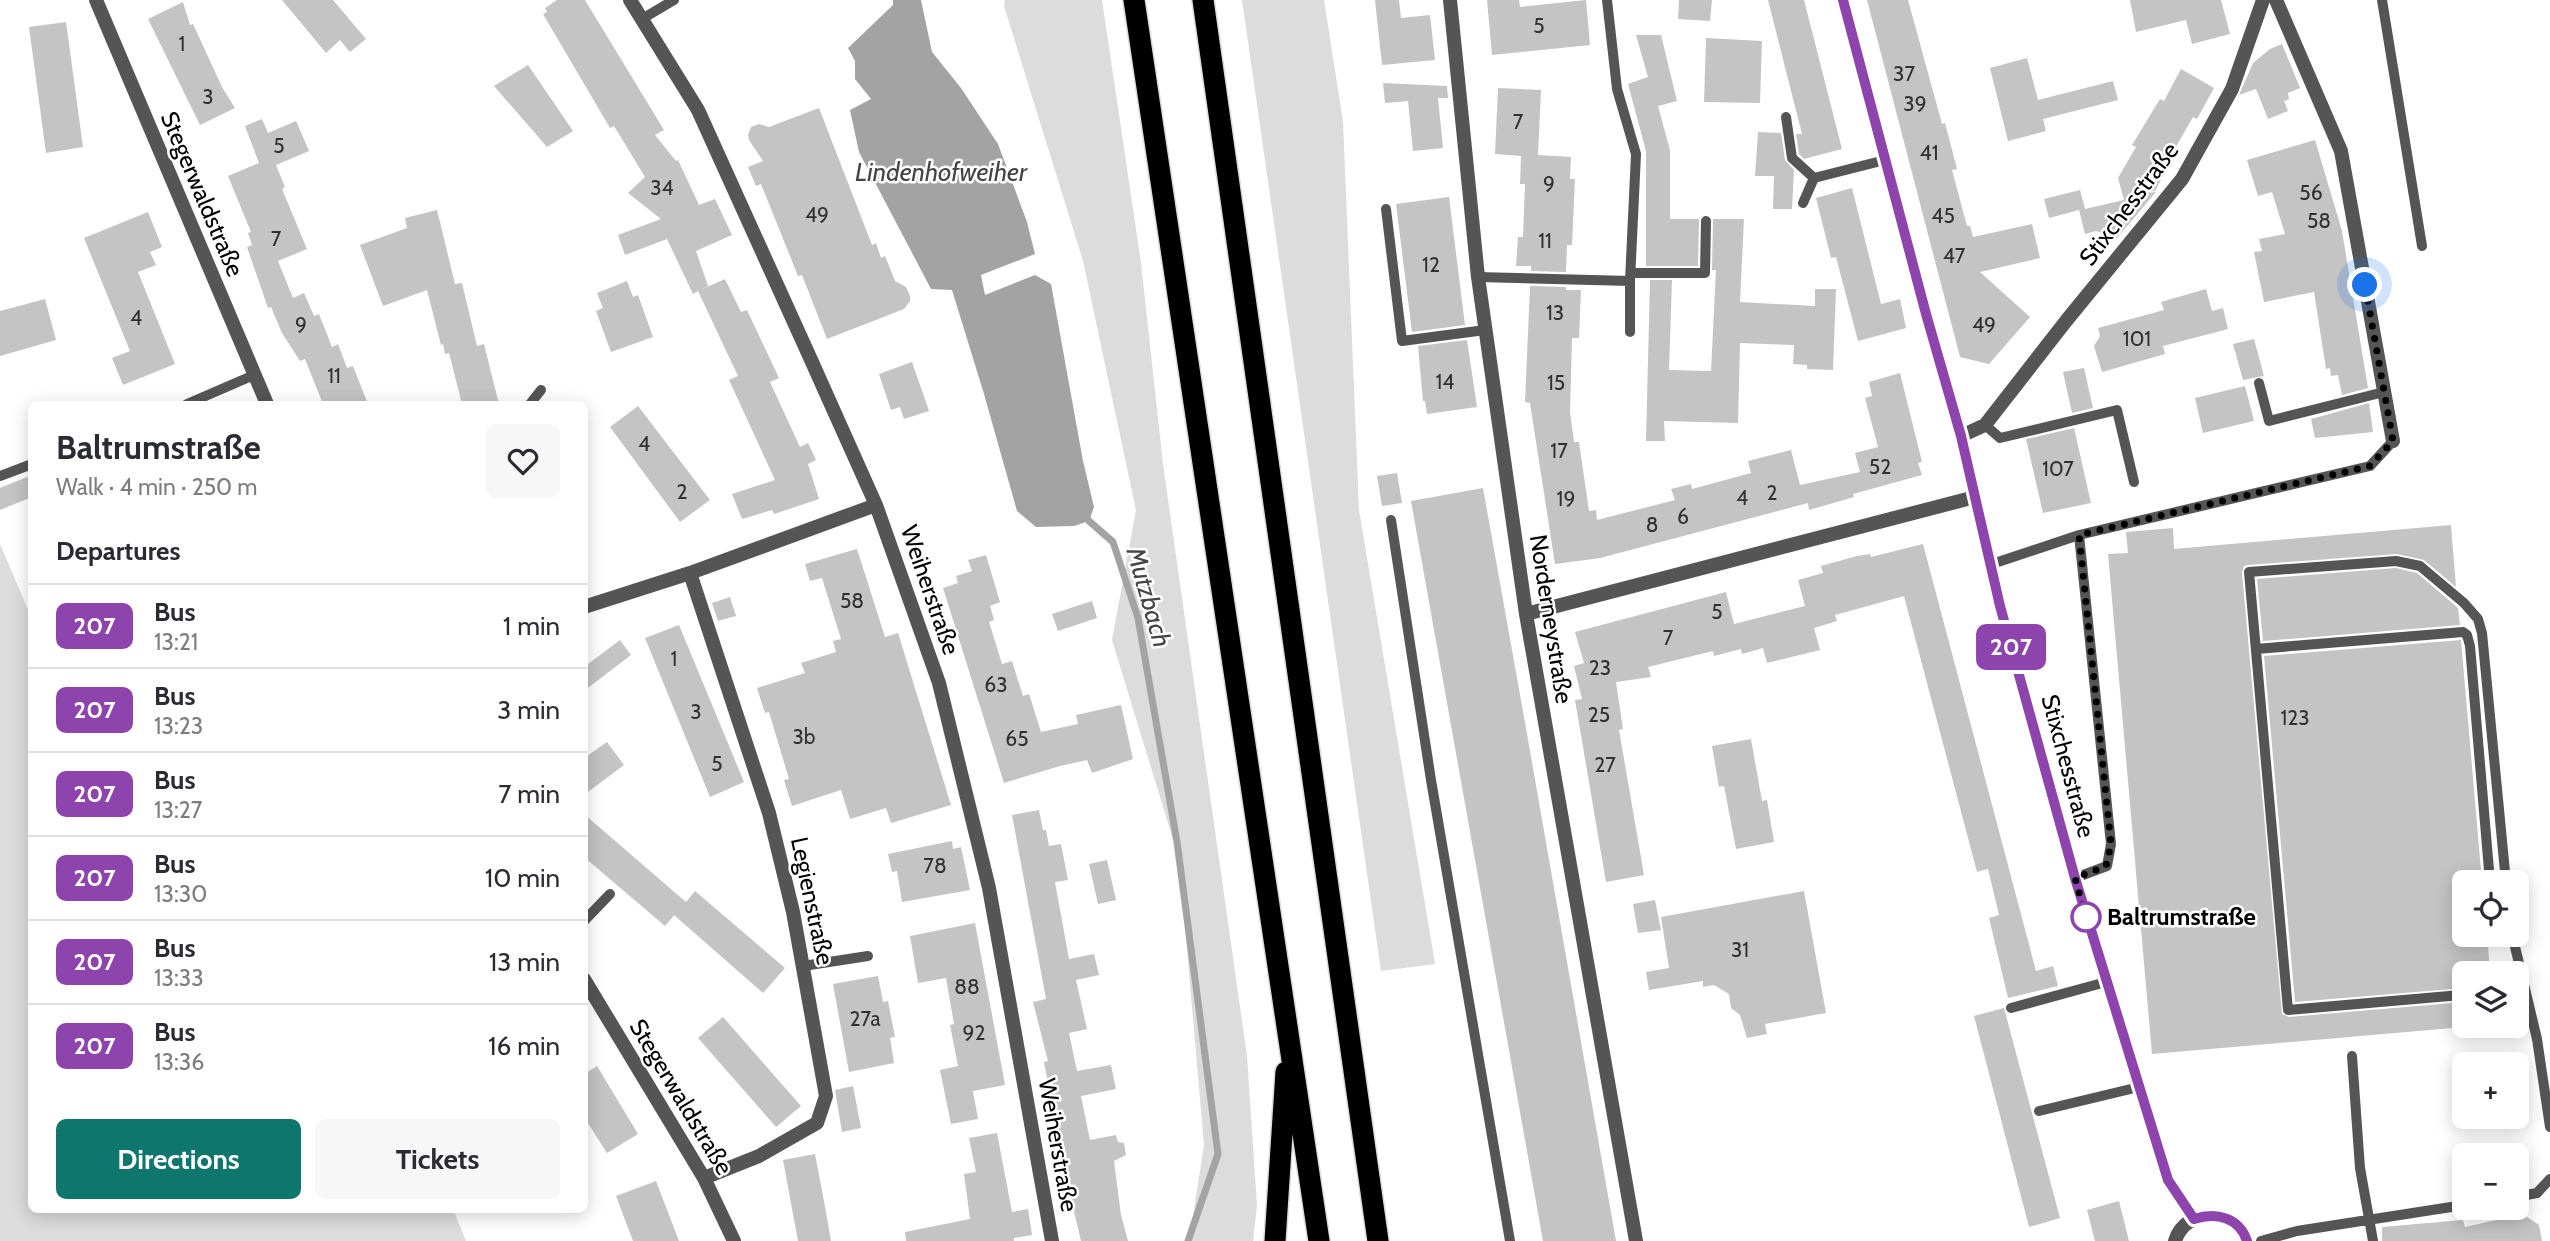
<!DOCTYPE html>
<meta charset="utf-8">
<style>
body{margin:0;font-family:Cabin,sans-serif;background:#f7f7f7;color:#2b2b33;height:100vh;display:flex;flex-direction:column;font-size:26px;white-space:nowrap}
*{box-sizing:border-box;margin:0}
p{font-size:23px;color:#7c7c81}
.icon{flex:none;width:38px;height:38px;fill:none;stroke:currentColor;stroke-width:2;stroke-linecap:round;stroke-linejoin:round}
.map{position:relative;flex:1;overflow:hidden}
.details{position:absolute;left:28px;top:401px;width:560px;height:812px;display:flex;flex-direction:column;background:#fff;border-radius:10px;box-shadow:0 4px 18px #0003}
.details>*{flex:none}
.badge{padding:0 14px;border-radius:10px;font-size:24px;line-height:46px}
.buttons{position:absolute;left:2452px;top:870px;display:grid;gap:14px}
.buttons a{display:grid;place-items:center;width:77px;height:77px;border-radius:10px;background:#fff;box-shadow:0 4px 18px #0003;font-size:35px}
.you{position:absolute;width:35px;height:35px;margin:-18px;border:5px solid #fff;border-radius:50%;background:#1a73e8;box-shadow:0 0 0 10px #1a73e833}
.map>.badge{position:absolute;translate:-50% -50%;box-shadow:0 0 0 4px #fff}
h2{padding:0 28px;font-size:26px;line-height:63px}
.round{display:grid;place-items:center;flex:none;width:74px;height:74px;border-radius:10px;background:#f7f7f7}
.head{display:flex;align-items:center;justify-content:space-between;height:119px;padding:0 28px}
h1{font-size:33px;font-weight:700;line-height:52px}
.primary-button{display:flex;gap:14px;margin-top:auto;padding:14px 28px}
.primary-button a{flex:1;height:80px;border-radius:10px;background:#0f766e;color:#fff;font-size:28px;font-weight:700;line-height:80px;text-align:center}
.primary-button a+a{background:#f7f7f7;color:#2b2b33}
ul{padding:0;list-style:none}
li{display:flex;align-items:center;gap:21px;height:84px;padding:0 28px;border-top:2px solid #e1e1e2}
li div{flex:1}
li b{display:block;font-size:26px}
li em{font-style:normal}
li .badge{min-width:77px;font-weight:700;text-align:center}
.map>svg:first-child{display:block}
</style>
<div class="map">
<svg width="2550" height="1241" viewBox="0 0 2550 1241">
<rect width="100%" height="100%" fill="#fff"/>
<path fill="#dcdcdc" d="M 1005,0 L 1102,0 L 1141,263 L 1163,464 L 1247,1056 L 1257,1206 L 1253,1241 L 1189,1241 L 1204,1145 L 1179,859 L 1112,640 L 1136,510 L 1083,261 L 1004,6 Z
M 1242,0 L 1324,0 L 1343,122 L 1359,510 L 1435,964 L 1381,971 Z
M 0,544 L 32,619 L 32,1209 L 453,1209 L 466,1241 L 0,1241 Z"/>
<path fill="#a3a3a3" d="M 893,0 L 921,0 L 932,52 L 961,88 L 998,144 L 1027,222 L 1035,254 L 981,275 L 985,295 L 1035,275 L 1051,284 L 1083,461 L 1094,507 L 1089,521 L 1074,526 L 1036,527 L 1017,511 L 984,394 L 952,290 L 931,289 L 859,152 L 850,110 L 871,99 L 855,79 L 855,61 L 848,48 L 893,5 Z"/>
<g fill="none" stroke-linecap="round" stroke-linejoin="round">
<path stroke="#a3a3a3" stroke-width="7" d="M 1084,513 L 1089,521 L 1113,542 L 1138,618 L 1177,842 L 1218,1154 L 1188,1241"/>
</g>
<path fill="#c4c4c4" d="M 282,0 L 333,0 L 366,39 L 350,52 L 340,40 L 326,53 Z
M 557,0 L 585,0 L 664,130 L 655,135 L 676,161 L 678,160 L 699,205 L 715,199 L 732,235 L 696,251 L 708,286 L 700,290 L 725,279 L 741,312 L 747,310 L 779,378 L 770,382 L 800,447 L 808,443 L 816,460 L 808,464 L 819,499 L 774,514 L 772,510 L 742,519 L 732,494 L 775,480 L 729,380 L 738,376 L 698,291 L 693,294 L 667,239 L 625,255 L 618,235 L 661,219 L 628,193 L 645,177 L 614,126 L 610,128 L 543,14 L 547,12 L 545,8 Z
M 1375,0 L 1399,0 L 1401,18 L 1430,15 L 1435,60 L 1382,65 Z
M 1487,0 L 1519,0 L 1520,7 L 1586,0 L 1590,45 L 1492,55 Z
M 1679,0 L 1712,0 L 1710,21 L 1678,19 Z
M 1768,0 L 1804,0 L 1842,149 L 1804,159 L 1799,154 L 1796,134 L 1802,134 Z
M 1867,0 L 1908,0 L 1942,124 L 1945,123 L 1957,169 L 1952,170 L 1967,226 L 1970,226 L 1973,237 L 2032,224 L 2040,258 L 1980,272 L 2030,317 L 1989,364 L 1960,357 Z
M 2130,0 L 2221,0 L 2230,34 L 2192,44 L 2186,20 L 2136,32 Z
M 183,2 L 190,25 L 193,24 L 222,87 L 235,108 L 200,125 L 148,19 Z
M 66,22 L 83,147 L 46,153 L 29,27 Z
M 1636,35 L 1661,35 L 1677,101 L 1658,106 L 1670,150 L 1670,219 L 1699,219 L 1698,266 L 1646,266 L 1646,151 L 1628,84 L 1648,77 Z
M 1706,38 L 1762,41 L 1760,103 L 1704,102 Z
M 2282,44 L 2300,88 L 2288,93 L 2289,99 L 2284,101 L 2288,111 L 2268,119 L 2256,89 L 2239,95 L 2253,63 L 2270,49 Z
M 2027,58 L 2038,100 L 2113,81 L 2118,100 L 2043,119 L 2046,131 L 2008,141 L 1990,68 Z
M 528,65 L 573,131 L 547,147 L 494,86 Z
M 2181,69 L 2214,88 L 2197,119 L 2193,117 L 2166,164 L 2169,165 L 2155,191 L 2144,193 L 2156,192 L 2117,238 L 2096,231 L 2085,234 L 2079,210 L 2049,218 L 2044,199 L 2080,190 L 2085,209 L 2124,200 L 2118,178 L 2136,147 L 2132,145 L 2160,99 L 2164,101 Z
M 1383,83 L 1447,86 L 1448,98 L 1438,98 L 1443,148 L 1413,151 L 1408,101 L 1385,103 Z
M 1498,88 L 1541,90 L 1538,155 L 1571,157 L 1570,179 L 1575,179 L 1572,245 L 1567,245 L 1566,272 L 1531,271 L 1531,266 L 1516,266 L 1518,237 L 1523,237 L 1525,184 L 1520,184 L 1521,156 L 1495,154 Z
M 819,108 L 872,245 L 876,243 L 881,258 L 885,256 L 895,281 L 906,287 L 910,296 L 910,301 L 904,309 L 827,339 L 802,275 L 798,276 L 761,184 L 756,186 L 748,167 L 763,161 L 749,140 L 748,135 L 751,127 L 759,124 L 769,127 Z
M 262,119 L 268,133 L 296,121 L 309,151 L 276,165 L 285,187 L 282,189 L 307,249 L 278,261 L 293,298 L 304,293 L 314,316 L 319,314 L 332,347 L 338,344 L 347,368 L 353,366 L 368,404 L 323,404 L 305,359 L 300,361 L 282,333 L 271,307 L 268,308 L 247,247 L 252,245 L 248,233 L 251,232 L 228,176 L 259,163 L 245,126 Z
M 1758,132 L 1781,133 L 1785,160 L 1794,170 L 1792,209 L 1773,209 L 1774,176 L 1755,176 Z
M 2315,140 L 2342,231 L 2368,388 L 2342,395 L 2338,375 L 2331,376 L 2330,368 L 2326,369 L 2314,292 L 2264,302 L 2254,252 L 2262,251 L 2259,239 L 2285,234 L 2272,192 L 2258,196 L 2247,160 Z
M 1852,188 L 1881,304 L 1900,299 L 1906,328 L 1858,341 L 1836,257 L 1831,258 L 1816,198 Z
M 1449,197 L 1465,325 L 1412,332 L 1396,204 Z
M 437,210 L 455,284 L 462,283 L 477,346 L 484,344 L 499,404 L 462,404 L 449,353 L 445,354 L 443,344 L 441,345 L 427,290 L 383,306 L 360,245 L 407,228 L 405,218 Z
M 148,212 L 162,247 L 150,252 L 156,265 L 138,272 L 175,364 L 123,385 L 112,358 L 130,351 L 84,238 Z
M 1713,219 L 1744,219 L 1740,302 L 1815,306 L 1815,289 L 1836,289 L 1833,370 L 1807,369 L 1807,365 L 1793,364 L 1794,345 L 1740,343 L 1738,423 L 1664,421 L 1665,441 L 1646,441 L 1650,280 L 1672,280 L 1669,370 L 1711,371 L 1716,270 L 1712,270 Z
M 627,281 L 633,297 L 638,295 L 653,337 L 611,352 L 596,311 L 603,308 L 597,293 Z
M 1530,286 L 1566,287 L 1566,290 L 1581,290 L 1579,338 L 1572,338 L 1570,412 L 1574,442 L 1579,442 L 1589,511 L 1596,510 L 1597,520 L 1675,500 L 1671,489 L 1691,484 L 1692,489 L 1751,473 L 1748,461 L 1791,450 L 1800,485 L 1860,472 L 1855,453 L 1878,447 L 1865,398 L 1872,396 L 1869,382 L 1900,373 L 1922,462 L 1918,463 L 1922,475 L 1853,494 L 1854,497 L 1809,510 L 1808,503 L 1600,558 L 1555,564 L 1530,403 L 1525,402 Z
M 2206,289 L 2212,311 L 2223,308 L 2228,329 L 2163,346 L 2165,354 L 2102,372 L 2094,346 L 2100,336 L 2098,328 L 2164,310 L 2161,302 Z
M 45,299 L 56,340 L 0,356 L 0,311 Z
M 2254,339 L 2264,376 L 2243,380 L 2233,344 Z
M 1467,340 L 1477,407 L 1427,414 L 1425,401 L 1423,401 L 1418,346 Z
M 912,362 L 929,411 L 904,419 L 900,407 L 891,410 L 879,374 Z
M 2084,368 L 2093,408 L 2072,413 L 2063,372 Z
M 2245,386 L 2254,421 L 2203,433 L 2195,398 Z
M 2369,403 L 2373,432 L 2315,438 L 2311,419 Z
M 638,406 L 710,500 L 680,522 L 610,427 Z
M 2074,428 L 2091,503 L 2043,513 L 2026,439 Z
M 1397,473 L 1402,503 L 1382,506 L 1377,476 Z
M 32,475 L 32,497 L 0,510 L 0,488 Z
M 1483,488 L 1524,717 L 1616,1241 L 1543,1241 L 1411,501 Z
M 2451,525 L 2456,587 L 2424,560 L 2397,554 L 2248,565 L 2244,566 L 2242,573 L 2282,1014 L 2289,1017 L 2464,1002 L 2464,1027 L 2152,1054 L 2108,554 L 2128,553 L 2126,532 L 2173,528 L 2174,549 Z
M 1923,544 L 2036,971 L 2053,966 L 2058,986 L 2008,998 L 1989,918 L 1999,915 L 1988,869 L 1977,872 L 1904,596 L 1835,615 L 1837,621 L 1814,628 L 1820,650 L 1767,663 L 1763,648 L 1742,654 L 1741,649 L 1714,656 L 1713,651 L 1648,667 L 1651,677 L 1616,682 L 1623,729 L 1619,730 L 1644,875 L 1606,882 L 1575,700 L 1582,699 L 1574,666 L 1584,663 L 1575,632 L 1726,592 L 1734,624 L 1805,606 L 1798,580 L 1823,573 L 1821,566 L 1857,556 L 1870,554 L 1871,557 Z
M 857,549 L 885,637 L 898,633 L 951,805 L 891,823 L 886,808 L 850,819 L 841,790 L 792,806 L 784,780 L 789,779 L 769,712 L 765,713 L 757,688 L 805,673 L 801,663 L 836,652 L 833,641 L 841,639 L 822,578 L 810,581 L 805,564 Z
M 986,555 L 1000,602 L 990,606 L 994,620 L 989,622 L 1002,664 L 1012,661 L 1023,696 L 1029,694 L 1041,732 L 1078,724 L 1076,715 L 1121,705 L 1133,759 L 1092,773 L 1087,760 L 1060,766 L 1004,783 L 943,588 L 958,583 L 956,576 L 972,571 L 968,560 Z
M 2396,568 L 2417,573 L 2458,608 L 2460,625 L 2263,641 L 2257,579 Z
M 730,597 L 736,616 L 718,621 L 712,603 Z
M 1092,601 L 1097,618 L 1058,631 L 1052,614 Z
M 679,625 L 744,782 L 710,797 L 645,638 Z
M 620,640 L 631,655 L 584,691 L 584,667 Z
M 2461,640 L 2482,882 L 2464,882 L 2464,934 L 2487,934 L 2490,973 L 2464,973 L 2464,988 L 2295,1002 L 2264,656 Z
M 1751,739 L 1762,801 L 1767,800 L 1774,842 L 1736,849 L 1724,786 L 1719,787 L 1712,746 Z
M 607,742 L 624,765 L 584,795 L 584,758 Z
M 1039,810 L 1043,830 L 1046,830 L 1049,846 L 1061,844 L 1068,880 L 1055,882 L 1069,959 L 1094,954 L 1099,975 L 1076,980 L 1087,1029 L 1069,1033 L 1077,1071 L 1111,1065 L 1116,1089 L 1081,1096 L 1090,1140 L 1116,1135 L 1118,1142 L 1124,1143 L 1126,1155 L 1114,1161 L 1121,1215 L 1128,1241 L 1081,1241 L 1065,1173 L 1044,1062 L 1048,1061 L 1033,1002 L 1046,999 L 1012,815 Z
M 584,814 L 686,902 L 695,891 L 785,968 L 763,993 L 674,915 L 683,905 L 665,926 L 584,857 Z
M 952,841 L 953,849 L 961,847 L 970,890 L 902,902 L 897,871 L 892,872 L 888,854 Z
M 1107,860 L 1116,900 L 1098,904 L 1089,864 Z
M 1804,891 L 1826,1013 L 1765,1024 L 1767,1034 L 1747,1038 L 1740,1015 L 1731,1008 L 1729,994 L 1714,985 L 1703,987 L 1703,981 L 1649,990 L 1646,972 L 1669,968 L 1661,917 Z
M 1655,900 L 1661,930 L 1638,933 L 1633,904 Z
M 975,923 L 1005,1085 L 973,1091 L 978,1119 L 951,1124 L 940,1070 L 958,1066 L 950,1025 L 954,1024 L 946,978 L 918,983 L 910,936 Z
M 878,976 L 883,1002 L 888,1001 L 895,1037 L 890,1038 L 894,1063 L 849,1072 L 833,984 Z
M 2004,1008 L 2060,1218 L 2029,1227 L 1974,1016 Z
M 723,1017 L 801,1106 L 776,1127 L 698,1038 Z
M 597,1066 L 638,1134 L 607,1153 L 584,1117 L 584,1074 Z
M 853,1086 L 861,1128 L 842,1132 L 835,1090 Z
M 997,1133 L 1012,1212 L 1028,1209 L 1032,1235 L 1014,1238 L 1014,1241 L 906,1241 L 905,1232 L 970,1219 L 964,1174 L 976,1172 L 969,1138 Z
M 815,1154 L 826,1212 L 831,1241 L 798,1241 L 783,1160 Z
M 656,1181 L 679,1241 L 633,1241 L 616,1196 Z
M 2119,1201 L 2129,1241 L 2095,1241 L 2087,1210 Z
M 2523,1214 L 2539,1225 L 2542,1241 L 2382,1241 L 2382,1227 L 2463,1220 L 2465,1227 Z"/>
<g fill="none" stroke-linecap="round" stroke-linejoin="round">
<defs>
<path id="motorway" d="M 1134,0 L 1319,1241
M 1203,0 L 1378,1241
M 1275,1241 L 1286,1072"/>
</defs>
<use href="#motorway" stroke="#dbdbdb" stroke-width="24"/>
<path stroke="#555" stroke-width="10" d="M 1607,0 L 1617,89 L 1636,154 L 1630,281
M 2382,0 L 2422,246
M 642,19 L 674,0
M 1786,117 L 1792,158 L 1814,178
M 1803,203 L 1814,178 L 1885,160
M 1386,209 L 1402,341 L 1485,330
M 1631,273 L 1705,273 L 1706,221
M 1478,277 L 1630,281 L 1630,332
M 2259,383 L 2269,421 L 2384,392
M 187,404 L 254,375
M 530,404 L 541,390
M 1985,425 L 2000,438 L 2117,410 L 2134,482
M 0,476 L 32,464
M 1391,520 L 1431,780 L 1510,1241
M 2079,535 L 2370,466 L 2393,441
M 1992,564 L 2079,535 L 2111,844 L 2107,866 L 2075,878
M 2256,649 L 2463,632 L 2467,635 L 2470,646 L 2490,882
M 584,921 L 610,894
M 2512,934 L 2537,1039 L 2550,1127
M 803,966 L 868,956
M 2461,995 L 2288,1010 L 2249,572 L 2396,561 L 2420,566 L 2464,603 L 2478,619 L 2482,633 L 2506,882
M 2011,1008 L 2106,982
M 2352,1056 L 2360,1168 L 2373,1241
M 2039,1111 L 2139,1087
M 2516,1197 L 2537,1193 L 2550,1179
M 2261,1241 L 2297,1231 L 2464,1205"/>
<path stroke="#555" stroke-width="14" d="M 96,0 L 267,404
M 630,0 L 698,110 L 812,362 L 876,505 L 939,683 L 989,888 L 1052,1241
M 1450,0 L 1478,277 L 1526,614 L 1636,1241
M 2276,0 L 2341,151 L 2393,441
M 1961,436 L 1985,425 L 2066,321 L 2182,179 L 2232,89 L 2263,0
M 690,573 L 769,813 L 793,912 L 826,1096 L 817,1123 L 759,1156 L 704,1178
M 584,607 L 690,573 L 876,505
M 1526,614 L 1975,497
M 584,979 L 704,1178 L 734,1241"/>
<path stroke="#555" stroke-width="14" d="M 1843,0 L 1933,340 L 1961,436 L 2000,606 L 2075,878 L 2168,1179 L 2194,1219
M 2175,1241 C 2186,1206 2235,1208 2247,1241"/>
<use href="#motorway" stroke="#000" stroke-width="21"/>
</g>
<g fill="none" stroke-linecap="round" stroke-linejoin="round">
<defs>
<path id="line" d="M 1843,0 L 1926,314 L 1961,436 L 2000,606 L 2075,878 L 2168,1180 L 2194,1219 C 2216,1212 2239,1217 2247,1241"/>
</defs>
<use href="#line" stroke="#fff" stroke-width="16"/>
<use href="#line" stroke="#8e44ad" stroke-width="10"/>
<path stroke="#000" stroke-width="7" stroke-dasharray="0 12.6" d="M 2086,917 L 2075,878 L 2106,866 L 2111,844 L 2079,535 L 2370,466 L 2393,441 L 2365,285"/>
</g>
<circle fill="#fff" stroke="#8e44ad" stroke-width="3.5" cx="2086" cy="917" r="14"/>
<g text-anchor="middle" stroke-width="5" stroke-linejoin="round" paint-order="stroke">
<g font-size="21" fill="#313131">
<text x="1539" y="33">5</text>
<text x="182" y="51">1</text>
<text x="1904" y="81">37</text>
<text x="208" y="104">3</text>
<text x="1915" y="111">39</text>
<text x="1518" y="129">7</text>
<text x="279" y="153">5</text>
<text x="1929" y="160">41</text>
<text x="1549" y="191">9</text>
<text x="662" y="195">34</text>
<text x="2311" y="200">56</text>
<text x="817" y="222">49</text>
<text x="1943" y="223">45</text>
<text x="2319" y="228">58</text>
<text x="276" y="246">7</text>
<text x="1545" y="248">11</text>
<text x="1954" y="263">47</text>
<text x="1431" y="272">12</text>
<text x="1555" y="320">13</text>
<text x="136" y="325">4</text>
<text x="301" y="332">9</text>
<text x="1984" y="332">49</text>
<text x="2137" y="346">101</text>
<text x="334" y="383">11</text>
<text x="1445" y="389">14</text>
<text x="1556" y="390">15</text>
<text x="644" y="451">4</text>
<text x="1559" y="458">17</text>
<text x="1880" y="474">52</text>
<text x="2058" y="476">107</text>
<text x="682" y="499">2</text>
<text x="1772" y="500">2</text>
<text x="1742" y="505">4</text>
<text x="1566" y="506">19</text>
<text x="1683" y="524">6</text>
<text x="1652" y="532">8</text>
<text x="852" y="608">58</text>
<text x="1717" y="619">5</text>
<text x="1668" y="645">7</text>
<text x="674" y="666">1</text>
<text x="1600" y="675">23</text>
<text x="996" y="692">63</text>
<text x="696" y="719">3</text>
<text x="1599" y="722">25</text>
<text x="2295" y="725">123</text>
<text x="804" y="744">3b</text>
<text x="1017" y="746">65</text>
<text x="717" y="771">5</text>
<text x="1605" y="772">27</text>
<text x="935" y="873">78</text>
<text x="1740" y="957">31</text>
<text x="967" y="994">88</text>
<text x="865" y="1026">27a</text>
<text x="974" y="1040">92</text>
</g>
<g font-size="24" fill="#000" stroke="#fff">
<text transform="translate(202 194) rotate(67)" y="8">Stegerwaldstraße</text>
<text transform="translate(2129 204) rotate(-53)" y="8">Stixchesstraße</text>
<text transform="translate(930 590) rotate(71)" y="8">Weiherstraße</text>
<text transform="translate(1551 619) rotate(81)" y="8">Norderneystraße</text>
<text transform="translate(2068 766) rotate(75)" y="8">Stixchesstraße</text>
<text transform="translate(812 901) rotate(78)" y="8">Legienstraße</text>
<text transform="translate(681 1097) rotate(59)" y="8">Stegerwaldstraße</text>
<text transform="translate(1058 1145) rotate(80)" y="8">Weiherstraße</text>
</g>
<g font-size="24" font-weight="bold" fill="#000" stroke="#fff" text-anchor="start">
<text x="2107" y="925">Baltrumstraße</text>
</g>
<g font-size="26" font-style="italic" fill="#444" stroke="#fff">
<text x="941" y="181">Lindenhofweiher</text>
<text transform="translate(1149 597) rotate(74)" y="9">Mutzbach</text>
</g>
</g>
</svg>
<div class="buttons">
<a><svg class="icon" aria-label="locate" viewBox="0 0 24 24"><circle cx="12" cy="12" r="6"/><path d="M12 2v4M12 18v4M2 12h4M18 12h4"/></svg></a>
<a><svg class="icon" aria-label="layers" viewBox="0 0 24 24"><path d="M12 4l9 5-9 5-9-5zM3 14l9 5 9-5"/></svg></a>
<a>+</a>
<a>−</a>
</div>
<div class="you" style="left:2365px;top:285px"></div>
<b class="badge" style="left:2011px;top:647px;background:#8e44ad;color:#fff">207</b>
<section class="details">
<div class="head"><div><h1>Baltrumstraße</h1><p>Walk · 4 min · 250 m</p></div><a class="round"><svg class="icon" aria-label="heart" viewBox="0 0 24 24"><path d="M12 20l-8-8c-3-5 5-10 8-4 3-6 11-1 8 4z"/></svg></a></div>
<h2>Departures</h2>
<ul>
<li><span class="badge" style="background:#8e44ad;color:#fff">207</span><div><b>Bus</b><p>13:21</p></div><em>1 min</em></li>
<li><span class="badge" style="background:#8e44ad;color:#fff">207</span><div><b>Bus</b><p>13:23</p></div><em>3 min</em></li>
<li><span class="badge" style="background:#8e44ad;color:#fff">207</span><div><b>Bus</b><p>13:27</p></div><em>7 min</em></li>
<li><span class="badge" style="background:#8e44ad;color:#fff">207</span><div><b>Bus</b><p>13:30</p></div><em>10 min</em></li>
<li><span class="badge" style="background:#8e44ad;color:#fff">207</span><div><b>Bus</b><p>13:33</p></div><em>13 min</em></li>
<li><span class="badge" style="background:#8e44ad;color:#fff">207</span><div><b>Bus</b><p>13:36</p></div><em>16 min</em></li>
</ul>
<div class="primary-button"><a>Directions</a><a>Tickets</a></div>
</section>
</div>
